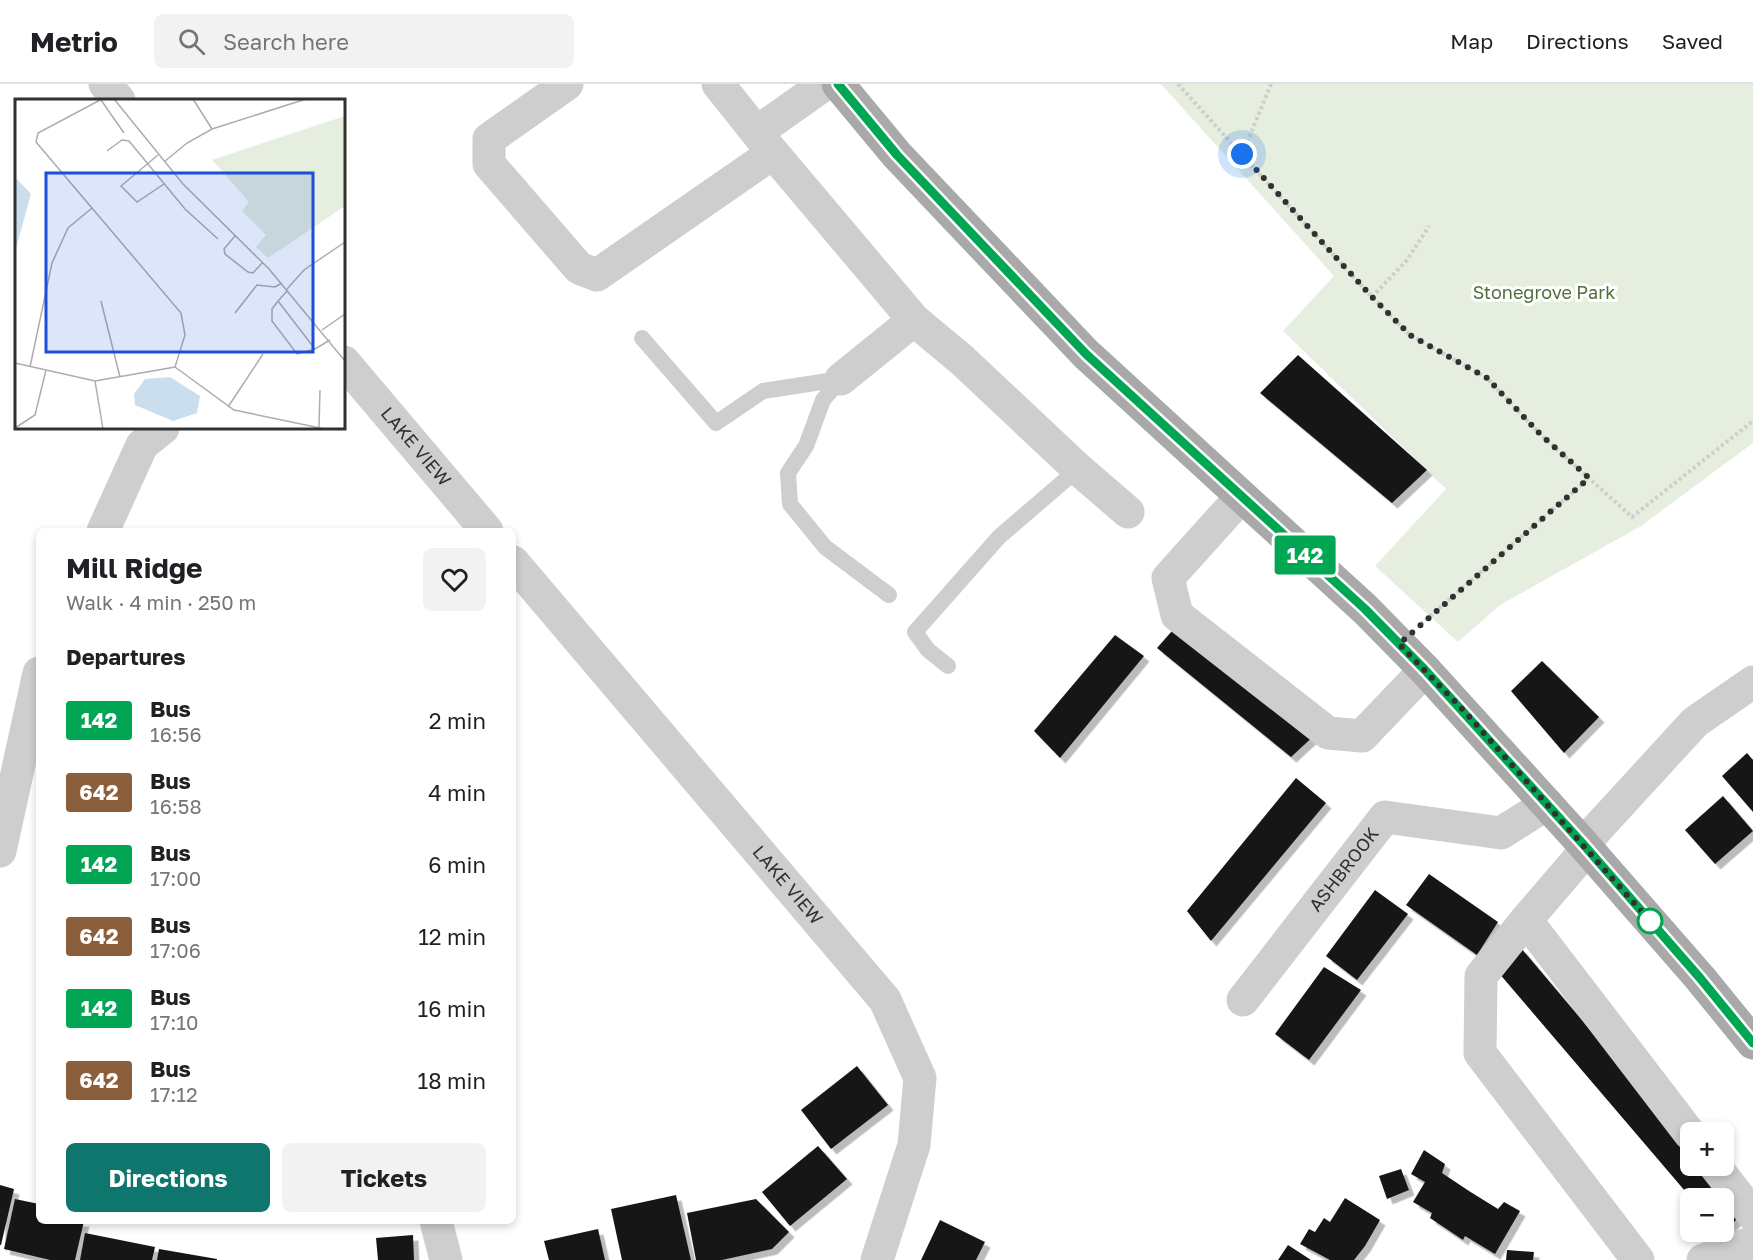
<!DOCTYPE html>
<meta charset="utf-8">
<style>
body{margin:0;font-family:"Golos Text",sans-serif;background:#f2f2f2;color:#202124;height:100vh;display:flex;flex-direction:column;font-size:22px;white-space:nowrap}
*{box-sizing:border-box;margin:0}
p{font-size:20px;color:#757577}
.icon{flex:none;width:33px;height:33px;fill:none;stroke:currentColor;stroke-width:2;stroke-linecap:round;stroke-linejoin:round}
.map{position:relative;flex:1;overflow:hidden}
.side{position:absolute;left:36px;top:444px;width:480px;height:696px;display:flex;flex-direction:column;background:#fff;border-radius:9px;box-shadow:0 3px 9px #0003}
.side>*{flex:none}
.badge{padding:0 12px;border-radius:4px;font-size:21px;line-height:39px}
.tools{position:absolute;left:1680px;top:1038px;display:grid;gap:12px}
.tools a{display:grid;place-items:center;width:54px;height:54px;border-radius:9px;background:#fff;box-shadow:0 3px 9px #0003;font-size:30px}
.you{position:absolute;width:30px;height:30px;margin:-15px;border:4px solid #fff;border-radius:50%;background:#1a73e8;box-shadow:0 0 0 9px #1a73e833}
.map>.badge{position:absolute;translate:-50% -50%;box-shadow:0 0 0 3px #fff}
h2{padding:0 30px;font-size:22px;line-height:54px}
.round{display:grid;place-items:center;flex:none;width:63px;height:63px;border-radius:9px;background:#f2f2f2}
.head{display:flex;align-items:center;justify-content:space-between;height:102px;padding:0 30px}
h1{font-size:28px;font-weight:700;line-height:45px}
.action{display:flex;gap:12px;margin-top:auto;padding:12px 30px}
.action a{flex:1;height:69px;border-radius:9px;background:#0f766e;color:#fff;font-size:24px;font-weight:700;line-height:69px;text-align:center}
.action a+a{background:#f2f2f2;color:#202124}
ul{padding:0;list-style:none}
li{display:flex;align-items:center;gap:18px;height:72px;padding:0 30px}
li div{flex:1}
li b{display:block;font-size:22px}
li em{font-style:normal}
li .badge{min-width:66px;font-weight:700;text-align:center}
header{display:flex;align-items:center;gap:36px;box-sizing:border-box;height:84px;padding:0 30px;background:#fff;border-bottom:2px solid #e0e0e0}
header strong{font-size:28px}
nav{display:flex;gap:33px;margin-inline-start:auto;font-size:21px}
.search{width:420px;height:54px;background:#f2f2f2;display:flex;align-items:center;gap:15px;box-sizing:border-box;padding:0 21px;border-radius:9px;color:#757577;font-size:22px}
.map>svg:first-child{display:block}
</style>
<header>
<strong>Metrio</strong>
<div class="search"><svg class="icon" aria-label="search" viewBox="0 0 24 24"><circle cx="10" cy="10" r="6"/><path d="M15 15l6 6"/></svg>Search here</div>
<nav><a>Map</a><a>Directions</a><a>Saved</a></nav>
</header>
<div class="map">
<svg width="1753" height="1176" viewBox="0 0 1753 1176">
<defs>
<filter id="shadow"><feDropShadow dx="5.5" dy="5.5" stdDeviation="0" flood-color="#0004"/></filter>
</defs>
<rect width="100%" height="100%" fill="#fff"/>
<path fill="#e6eedf" d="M 1161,0 L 1753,0 L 1753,359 L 1641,442 L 1500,521 L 1458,558 L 1375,482 L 1446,405 L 1283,247 L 1334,192 Z"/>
<path fill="#181818" filter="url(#shadow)" d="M 1298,271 L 1427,386 L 1392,419 L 1260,309 Z
M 1179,539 L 1317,649 L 1291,673 L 1157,564 Z
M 1115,551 L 1144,572 L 1060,674 L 1034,647 Z
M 1542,577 L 1599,633 L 1564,669 L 1511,607 Z
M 1747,669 L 1753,676 L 1753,728 L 1722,692 Z
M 1296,694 L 1326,719 L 1211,857 L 1187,827 Z
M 1723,712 L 1753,747 L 1715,780 L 1685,746 Z
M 1429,790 L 1498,838 L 1477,871 L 1406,821 Z
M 1375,806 L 1408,830 L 1357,896 L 1326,872 Z
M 1521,864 L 1690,1064 L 1690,1082 L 1705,1082 L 1744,1128 L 1724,1148 L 1724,1114 L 1691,1114 L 1498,888 Z
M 1324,883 L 1361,906 L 1309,976 L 1275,950 Z
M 857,982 L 888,1021 L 831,1065 L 801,1026 Z
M 818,1062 L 847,1095 L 790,1142 L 762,1108 Z
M 1424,1066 L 1445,1080 L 1442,1089 L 1469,1107 L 1498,1125 L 1504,1118 L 1520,1127 L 1495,1170 L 1465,1152 L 1463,1156 L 1430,1134 L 1432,1129 L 1413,1118 L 1425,1098 L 1411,1090 Z
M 1401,1085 L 1409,1106 L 1387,1115 L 1379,1092 Z
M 0,1101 L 14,1105 L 1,1161 L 0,1161 Z
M 676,1111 L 691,1176 L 622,1176 L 611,1125 Z
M 1345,1114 L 1380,1136 L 1365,1162 L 1354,1176 L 1330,1176 L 1300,1160 L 1309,1145 L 1315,1148 L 1324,1134 L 1330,1138 Z
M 15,1115 L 39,1120 L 39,1137 L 84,1137 L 75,1176 L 50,1176 L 4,1165 Z
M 756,1115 L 789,1148 L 772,1165 L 722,1176 L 696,1176 L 687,1129 Z
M 940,1136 L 985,1158 L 976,1176 L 921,1176 Z
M 598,1145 L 605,1176 L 549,1176 L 544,1157 Z
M 85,1149 L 155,1163 L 152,1176 L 80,1176 Z
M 413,1151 L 414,1176 L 378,1176 L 376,1154 Z
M 1288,1161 L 1311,1176 L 1278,1176 Z
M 159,1165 L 217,1175 L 217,1176 L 157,1176 Z
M 1507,1166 L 1534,1168 L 1533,1176 L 1506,1176 Z"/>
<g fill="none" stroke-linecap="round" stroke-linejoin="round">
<path stroke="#cecece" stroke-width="4" stroke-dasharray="3 3" stroke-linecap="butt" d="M 1178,0 L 1242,71
M 1271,0 L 1242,71 L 1372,213 L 1410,251 L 1487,294 L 1540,350 L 1632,433 L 1753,337
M 1372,213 L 1407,176 L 1429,142
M 1421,540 L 1589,394"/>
<path stroke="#cecece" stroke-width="16" d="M 642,254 L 716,339 L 763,307 L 841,295
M 841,295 L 823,316 L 806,362 L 788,389 L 790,420 L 825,463 L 889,511
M 948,582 L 928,566 L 915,548 L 999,453 L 1078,385"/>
<g stroke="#cecece" stroke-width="33">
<path d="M 105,0 L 119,16"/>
<path d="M 567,0 L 489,55 L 489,80 L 579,184 L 597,191 L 773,69"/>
<path d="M 718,0 L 773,69 L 914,236 L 962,276 L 1078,385 L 1128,428"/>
<path d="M 757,48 L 825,0"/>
<path id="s1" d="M 344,278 L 487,447"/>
<path d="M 841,295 L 914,236"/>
<path d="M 1241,413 L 1168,494 L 1177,531 L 1328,649 L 1362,652 L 1425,586"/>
<path d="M 103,447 L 142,361 L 163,344"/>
<path id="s2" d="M 513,478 L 885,916 L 920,994 L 914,1061 L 877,1176"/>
<path d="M 1583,760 L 1695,638 L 1753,598"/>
<path d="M 1587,765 L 1526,836 L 1690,1050"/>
<path d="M 0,767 L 39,589"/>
<path d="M 1526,836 L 1481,892 L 1480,969 L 1638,1176"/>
<path id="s3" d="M 1243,916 L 1385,733 L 1501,749 L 1547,720"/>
<path d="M 1715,1082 L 1753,1131"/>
<path d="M 436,1137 L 446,1176"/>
<path d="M 1703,1176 L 1753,1158"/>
</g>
<path stroke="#a9a9a9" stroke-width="33" d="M 838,0 L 897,71 L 1086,270 L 1365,525 L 1425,586 L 1583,760 L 1700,894 L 1753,959"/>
</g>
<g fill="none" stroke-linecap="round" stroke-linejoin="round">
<defs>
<path id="line" d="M 838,0 L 897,71 L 1086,270 L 1365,525 L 1425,586 L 1583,760 L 1700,894 L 1753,959"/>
</defs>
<use href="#line" stroke="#fff" stroke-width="14"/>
<use href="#line" stroke="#00a651" stroke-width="9"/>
<path stroke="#313131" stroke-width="6" stroke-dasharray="0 10.8" d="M 1242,70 L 1372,213 L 1410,251 L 1487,294 L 1540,350 L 1589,394 L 1399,560 L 1466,629 L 1650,837"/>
</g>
<circle fill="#fff" stroke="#00a651" stroke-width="3" cx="1650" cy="837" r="12"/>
<g text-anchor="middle" stroke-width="6" stroke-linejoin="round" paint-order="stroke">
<g font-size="18" fill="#506f3b" stroke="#fff">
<text x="1544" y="215">Stonegrove Park</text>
</g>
<g font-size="18" fill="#313131" stroke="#fff">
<text dy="6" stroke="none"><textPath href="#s1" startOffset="111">LAKE VIEW</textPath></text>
<text dy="6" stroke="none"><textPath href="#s3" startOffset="165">ASHBROOK</textPath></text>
<text dy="6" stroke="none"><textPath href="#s2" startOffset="424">LAKE VIEW</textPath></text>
</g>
</g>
<g transform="translate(15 15)">
<rect width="330" height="330" fill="#fff"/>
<path d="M 330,17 L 330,107 L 253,159 L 241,148 L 251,136 L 227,112 L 234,103 L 197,61 Z" fill="#e6eedf"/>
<path d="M 0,78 L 16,95 L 0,153 ZM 155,278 L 185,297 L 182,314 L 158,322 L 120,306 L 119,295 L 130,280 Z" fill="#cadeee"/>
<path fill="none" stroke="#adadad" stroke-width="1.5" d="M 99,0 L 168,85 L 254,170 L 330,262M 178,0 L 197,30M 86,1 L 109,34M 92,52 L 107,41 L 114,42 L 170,110 L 203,140M 143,56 L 106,87 L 122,103 L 149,85M 149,63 L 172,44 L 197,30 L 291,0M 220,137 L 209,150 L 210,155 L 233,173 L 238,174 L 248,163M 272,190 L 289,171 L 330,143M 273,191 L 263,202 L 300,250 L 315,241M 86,202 L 105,278M 263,202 L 257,210 L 257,222 L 282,255 L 300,250M 220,214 L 242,186 L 260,188 L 267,184M 307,231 L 330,215M 0,264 L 80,282 L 160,268 L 170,236 L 166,214 L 21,43 L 23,34 L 87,0M 15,268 L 37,164 L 53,129 L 77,109M 160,268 L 219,311 L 310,330M 80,282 L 88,330M 213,308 L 248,255M 304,328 L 305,291M 0,329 L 20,316 L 31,271"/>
<path fill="#1d4ed8" fill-opacity="0.15" stroke="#1d4ed8" stroke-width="3" d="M 31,74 L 298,74 L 298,253 L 31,253 Z"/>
<rect width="330" height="330" fill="none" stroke="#313131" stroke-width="3"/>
</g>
</svg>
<div class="tools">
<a>+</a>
<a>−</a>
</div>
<div class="you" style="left:1242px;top:70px"></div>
<b class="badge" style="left:1305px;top:471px;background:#00a651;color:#fff">142</b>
<section class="side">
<div class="head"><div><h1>Mill Ridge</h1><p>Walk · 4 min · 250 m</p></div><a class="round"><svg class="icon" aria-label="heart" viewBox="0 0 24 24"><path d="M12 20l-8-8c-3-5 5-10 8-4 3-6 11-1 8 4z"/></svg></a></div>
<h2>Departures</h2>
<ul>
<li><span class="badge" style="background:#00a651;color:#fff">142</span><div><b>Bus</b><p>16:56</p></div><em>2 min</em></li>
<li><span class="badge" style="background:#8b5e3c;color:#fff">642</span><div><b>Bus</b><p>16:58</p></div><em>4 min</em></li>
<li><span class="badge" style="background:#00a651;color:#fff">142</span><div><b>Bus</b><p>17:00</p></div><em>6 min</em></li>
<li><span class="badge" style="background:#8b5e3c;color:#fff">642</span><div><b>Bus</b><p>17:06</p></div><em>12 min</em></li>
<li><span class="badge" style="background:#00a651;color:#fff">142</span><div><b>Bus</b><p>17:10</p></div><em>16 min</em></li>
<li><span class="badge" style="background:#8b5e3c;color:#fff">642</span><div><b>Bus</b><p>17:12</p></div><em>18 min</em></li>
</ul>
<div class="action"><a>Directions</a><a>Tickets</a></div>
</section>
</div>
